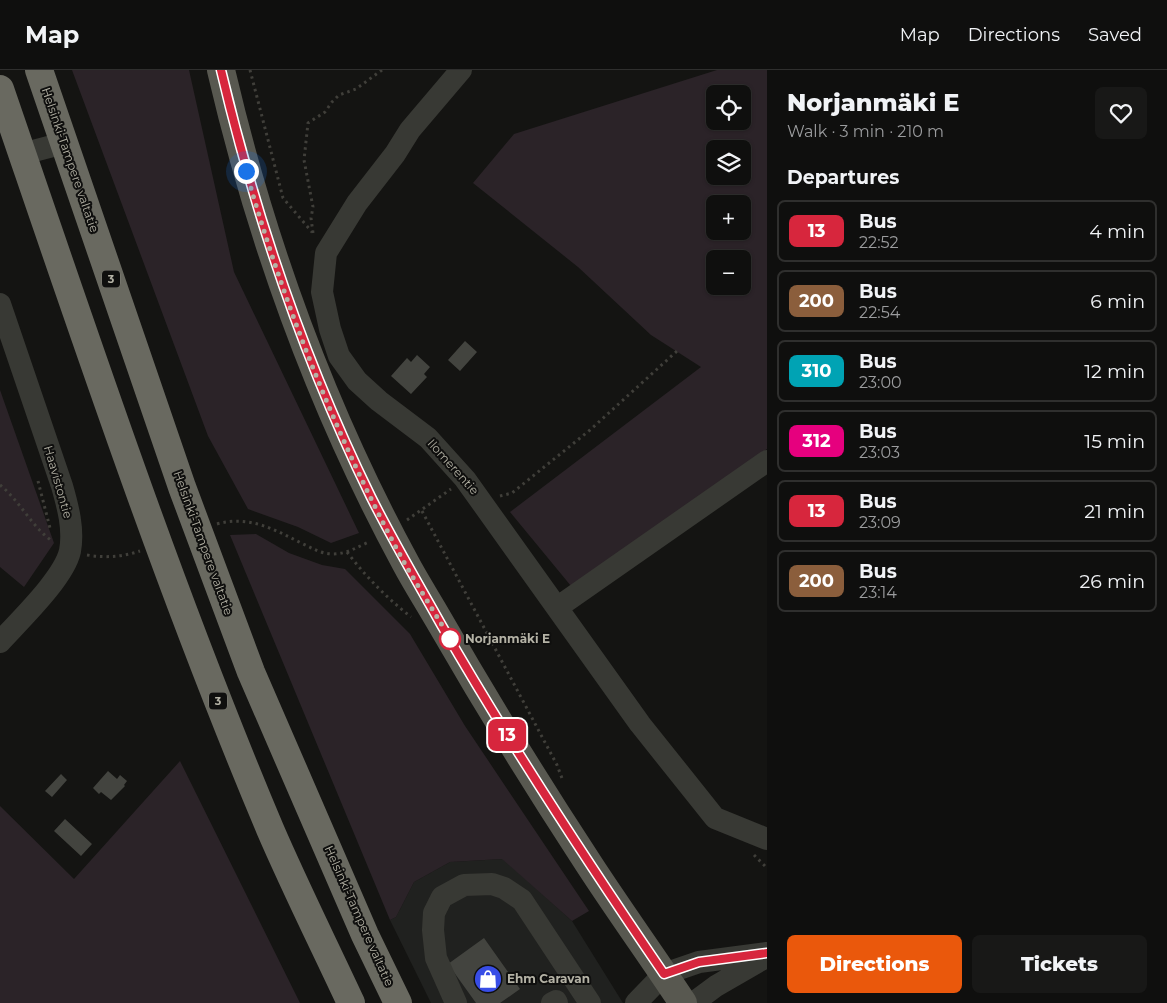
<!DOCTYPE html>
<meta charset="utf-8">
<style>
body{margin:0;font-family:Montserrat,sans-serif;background:#181817;color:#f1f3f6;height:100vh;display:flex;flex-direction:column;font-size:19px;white-space:nowrap}
*{box-sizing:border-box;margin:0}
p{font-size:16px;color:#9b9c9e}
.icon{flex:none;width:28px;height:28px;fill:none;stroke:currentColor;stroke-width:2;stroke-linecap:round;stroke-linejoin:round}
.map{position:relative;flex:1;overflow:hidden}
.panel{display:flex;flex-direction:column;background:#0f0f0e;width:400px}
.panel>*{flex:none}
.badge{padding:0 10px;border-radius:8px;font-size:18px;line-height:32px}
.buttons{position:absolute;left:706px;top:15px;display:grid;gap:10px}
.buttons a{display:grid;place-items:center;width:45px;height:45px;border-radius:8px;background:#0f0f0e;box-shadow:0 1px 4px #0004,0 0 0 1px #2f2f2e;font-size:25px}
.you{position:absolute;width:25px;height:25px;margin:-12px;border:4px solid #fff;border-radius:50%;background:#1a73e8;box-shadow:0 0 0 8px #1a73e833}
.map>.badge{position:absolute;translate:-50% -50%;box-shadow:0 0 0 2px #fff}
h2{padding:0 20px;font-size:19px;line-height:45px}
.round{display:grid;place-items:center;flex:none;width:52px;height:52px;border-radius:8px;background:#181817}
.headline{display:flex;align-items:center;justify-content:space-between;height:85px;padding:0 20px}
h1{font-size:24px;font-weight:800;line-height:38px}
.primary-button{display:flex;gap:10px;margin-top:auto;padding:10px 20px}
.primary-button a{flex:1;height:58px;border-radius:8px;background:#ea580c;color:#fff;font-size:20px;font-weight:800;line-height:58px;text-align:center}
.primary-button a+a{background:#181817;color:#f1f3f6}
ul{padding:0;list-style:none}
li{display:flex;align-items:center;gap:15px;height:62px;margin:0 10px 8px;padding:0 10px;border:2px solid #2f2f2e;border-radius:8px}
li div{flex:1}
li b{display:block;font-size:19px}
li em{font-style:normal}
li .badge{min-width:55px;font-weight:700;text-align:center}
header{display:flex;align-items:center;gap:30px;box-sizing:border-box;height:70px;padding:0 25px;background:#0f0f0e;border-bottom:1px solid #2f2f2e}
header strong{font-size:24px}
nav{display:flex;gap:28px;margin-inline-start:auto;font-size:18px}
main{display:flex;flex:1;min-height:0}
.map>svg:first-child{display:block}
</style>
<header>
<strong>Map</strong>
<nav><a>Map</a><a>Directions</a><a>Saved</a></nav>
</header>
<main>
<div class="map">
<svg width="767" height="933" viewBox="0 0 767 933">
<rect width="100%" height="100%" fill="#141412"/>
<path fill="#20211f" d="M 503,789 L 572,851 L 623,933 L 431,933 L 390,850 L 396,847 L 414,812 L 450,792 Z"/>
<path fill="#2b2328" fill-rule="evenodd" d="M 72,0 L 189,0 L 234,202 L 359,463 L 331,473 L 298,457 L 248,439 L 208,366 Z
M 717,0 L 767,0 L 767,379 L 571,516 L 510,442 L 701,297 L 651,265 L 578,197 L 473,113 L 514,64 ZM 715,24 L 742,24 L 742,51 L 715,51 ZM 715,79 L 742,79 L 742,106 L 715,106 ZM 715,134 L 742,134 L 742,161 L 715,161 ZM 715,189 L 742,189 L 742,216 L 715,216 Z
M 0,320 L 54,473 L 24,517 L 0,497 Z
M 256,464 L 289,483 L 322,495 L 345,499 L 410,564 L 465,656 L 589,841 L 572,851 L 502,789 L 450,792 L 414,812 L 396,847 L 390,850 L 230,465 Z
M 180,691 L 300,933 L 0,933 L 0,736 L 74,809 Z"/>
<path fill="#43443f" d="M 465,271 L 477,282 L 460,301 L 448,290 Z
M 417,285 L 430,297 L 424,304 L 427,307 L 411,324 L 391,306 L 407,288 L 411,292 Z
M 108,701 L 117,709 L 120,705 L 127,711 L 124,715 L 125,716 L 111,730 L 101,722 L 99,724 L 93,718 Z
M 61,704 L 67,710 L 52,727 L 45,721 Z
M 65,749 L 92,774 L 81,786 L 54,761 Z
M 484,868 L 520,919 L 500,933 L 476,933 L 448,894 Z"/>
<g fill="none" stroke-linecap="round" stroke-linejoin="round">
<path stroke="#403f3a" stroke-width="3" stroke-dasharray="2.5 4" stroke-linecap="butt" d="M 250,0 L 283,128 L 312,162
M 313,163 L 311,148 L 313,137 L 304,90 L 308,53 L 325,42 L 332,32 L 339,25 L 356,19 L 382,0
M 38,411 L 50,458
M 0,415 C 20,431 31,456 52,471
M 500,426 L 512,423 L 590,360 L 677,281
M 422,441 L 557,695 L 563,711
M 407,450 L 451,419
M 217,454 C 248,445 274,459 301,473 C 312,478 321,484 333,484 C 347,484 357,477 369,472
M 347,482 C 366,507 387,528 411,547
M 87,485 C 106,488 122,487 140,481
M 754,785 L 767,798"/>
<path stroke="#383934" stroke-width="22" d="M 461,0 L 410,60 L 395,84 L 357,133 L 326,183 L 322,222 L 330,259 L 339,286 L 357,311 L 379,331 L 428,368 L 465,409 L 640,654 L 715,748 L 767,769
M 22,84 L 64,73
M 0,234 L 62,416 C 68,437 74,459 70,481 C 64,508 20,550 0,572
M 558,537 L 767,391
M 456,933 L 436,888 L 433,860 L 434,843 L 442,827 L 464,815 L 492,814 L 504,818 L 522,830 L 590,933
M 552,933 L 556,931 L 557,933
M 636,933 L 664,904 L 699,892 L 767,883
M 693,933 L 716,916 L 766,887"/>
<path stroke="#585850" stroke-width="28" d="M 221,0 C 261,171 321,337 405,492 C 415,511 426,528 437,547 C 483,627 532,707 583,785 C 615,835 650,883 683,933"/>
<path stroke="#696960" stroke-width="28" d="M 39,0 L 182,417 L 251,602 L 365,865 L 398,933
M 0,19 C 85,267 168,517 270,759 C 295,817 324,875 351,933"/>
</g>
<g fill="none" stroke-linecap="round" stroke-linejoin="round">
<defs>
<path id="line" d="M 221,0 C 256,148 304,290 371,427 C 393,471 418,513 442,556 C 511,676 586,790 664,904 L 699,892 L 767,883"/>
</defs>
<use href="#line" stroke="#fff" stroke-width="11"/>
<use href="#line" stroke="#d7263d" stroke-width="8"/>
<path stroke="#b4b2a5" stroke-width="5" stroke-dasharray="0 9" d="M 246,101 C 284,235 338,372 405,494 C 420,520 437,546 452,572 L 450,569"/>
</g>
<defs>
<symbol id="shop-disc" viewBox="-11 -11 22 22"><circle r="9.5" fill="#384de6" stroke="#0f0f0e"/><path d="M-5-2.5h2.3a2.7 3.5 0 0 1 5.4 0H5L5.5 6h-11ZM-1.5-2.5h3a1.5 2.3 0 0 0-3 0Z" fill="#fff"/></symbol>
</defs>
<g fill-rule="evenodd">
<use href="#shop-disc" x="472" y="893" width="32" height="32"/>
</g>
<circle fill="#fff" stroke="#d7263d" stroke-width="2.5" cx="450" cy="569" r="10"/>
<g text-anchor="middle" stroke-width="4" stroke-linejoin="round" paint-order="stroke">
<g fill="#0f0f0e" stroke="#828178" stroke-width="1">
<rect x="102" y="200.5" width="18" height="17" rx="4"/>
<rect x="209" y="622.5" width="18" height="17" rx="4"/>
</g>
<g font-size="11" font-weight="bold" fill="#b4b2a5">
<text x="111" y="213">3</text>
<text x="218" y="635">3</text>
</g>
<g font-size="12" fill="#b4b2a5" stroke="#0f0f0e">
<text transform="translate(70 90) rotate(71)" y="4">Helsinki-Tampere valtatie</text>
<text transform="translate(453 397) rotate(48)" y="4">Ilomerentie</text>
<text transform="translate(58 412) rotate(74)" y="4">Haavistontie</text>
<text transform="translate(203 473) rotate(70)" y="4">Helsinki-Tampere valtatie</text>
<text transform="translate(359 846) rotate(66)" y="4">Helsinki-Tampere valtatie</text>
</g>
<g font-size="12" font-weight="bold" fill="#b4b2a5" stroke="#0f0f0e" text-anchor="start">
<text x="465" y="573">Norjanmäki E</text>
</g>
<g font-size="12" font-weight="bold" fill="#b4b2a5" stroke="#0f0f0e" text-anchor="start">
<text x="507" y="913">Ehm Caravan</text>
</g>
</g>
</svg>
<div class="buttons">
<a><svg class="icon" aria-label="locate" viewBox="0 0 24 24"><circle cx="12" cy="12" r="6"/><path d="M12 2v4M12 18v4M2 12h4M18 12h4"/></svg></a>
<a><svg class="icon" aria-label="layers" viewBox="0 0 24 24"><path d="M12 4l9 5-9 5-9-5zM3 14l9 5 9-5"/></svg></a>
<a>+</a>
<a>−</a>
</div>
<div class="you" style="left:246px;top:101px"></div>
<b class="badge" style="left:507px;top:665px;background:#d7263d;color:#fff">13</b>
</div>
<section class="panel">
<div class="headline"><div><h1>Norjanmäki E</h1><p>Walk · 3 min · 210 m</p></div><a class="round"><svg class="icon" aria-label="heart" viewBox="0 0 24 24"><path d="M12 20l-8-8c-3-5 5-10 8-4 3-6 11-1 8 4z"/></svg></a></div>
<h2>Departures</h2>
<ul>
<li><span class="badge" style="background:#d7263d;color:#fff">13</span><div><b>Bus</b><p>22:52</p></div><em>4 min</em></li>
<li><span class="badge" style="background:#8b5e3c;color:#fff">200</span><div><b>Bus</b><p>22:54</p></div><em>6 min</em></li>
<li><span class="badge" style="background:#00a3b4;color:#fff">310</span><div><b>Bus</b><p>23:00</p></div><em>12 min</em></li>
<li><span class="badge" style="background:#e6007e;color:#fff">312</span><div><b>Bus</b><p>23:03</p></div><em>15 min</em></li>
<li><span class="badge" style="background:#d7263d;color:#fff">13</span><div><b>Bus</b><p>23:09</p></div><em>21 min</em></li>
<li><span class="badge" style="background:#8b5e3c;color:#fff">200</span><div><b>Bus</b><p>23:14</p></div><em>26 min</em></li>
</ul>
<div class="primary-button"><a>Directions</a><a>Tickets</a></div>
</section>
</main>
